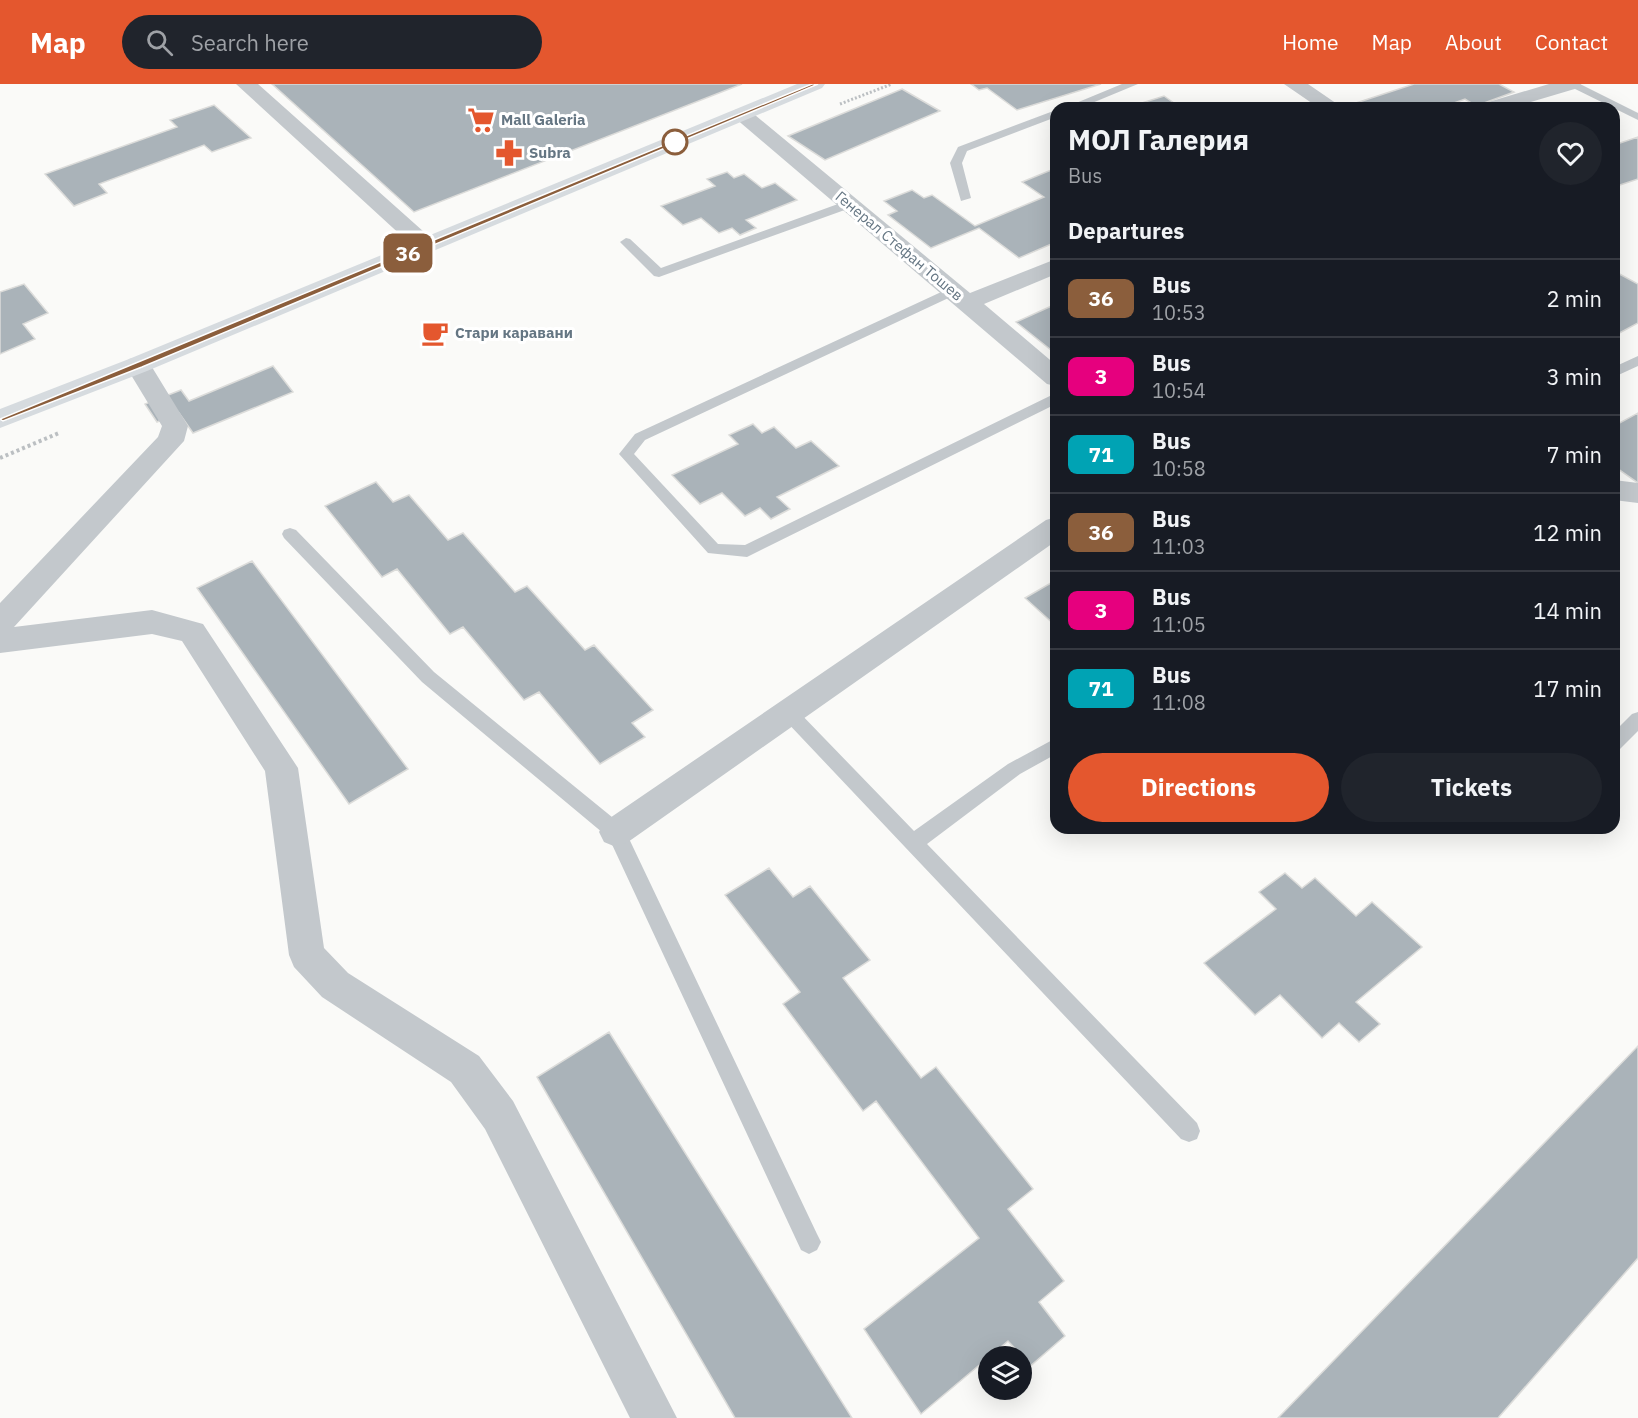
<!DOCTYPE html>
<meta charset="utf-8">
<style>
body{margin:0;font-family:"IBM Plex Sans",sans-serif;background:#20242c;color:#f1f3f6;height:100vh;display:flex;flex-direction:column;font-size:22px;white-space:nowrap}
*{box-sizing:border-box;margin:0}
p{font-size:20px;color:#9ea1a6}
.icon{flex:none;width:33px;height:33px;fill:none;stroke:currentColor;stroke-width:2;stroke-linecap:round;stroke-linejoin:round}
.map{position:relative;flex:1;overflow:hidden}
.drawer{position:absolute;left:1050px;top:18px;width:570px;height:732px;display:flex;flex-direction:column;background:#171b24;border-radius:18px;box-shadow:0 6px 24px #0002}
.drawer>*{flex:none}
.badge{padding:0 12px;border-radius:9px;font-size:21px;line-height:39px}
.fabs{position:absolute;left:978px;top:1262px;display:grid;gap:12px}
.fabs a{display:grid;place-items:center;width:54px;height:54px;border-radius:50%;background:#171b24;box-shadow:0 6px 24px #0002;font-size:30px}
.map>.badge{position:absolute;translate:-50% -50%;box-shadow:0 0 0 3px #fff}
h2{padding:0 18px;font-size:22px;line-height:54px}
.round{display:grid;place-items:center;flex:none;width:63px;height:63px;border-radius:32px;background:#20242c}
.head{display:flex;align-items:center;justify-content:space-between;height:102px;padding:0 18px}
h1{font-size:28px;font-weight:700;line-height:45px}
.primary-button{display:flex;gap:12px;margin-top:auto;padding:12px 18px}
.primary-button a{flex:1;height:69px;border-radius:36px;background:#e4572e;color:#fff;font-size:24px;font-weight:700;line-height:69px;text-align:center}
.primary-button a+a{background:#20242c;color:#f1f3f6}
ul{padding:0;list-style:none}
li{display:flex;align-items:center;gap:18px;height:78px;padding:0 18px;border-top:2px solid #363941}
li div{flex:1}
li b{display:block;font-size:22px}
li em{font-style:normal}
li .badge{min-width:66px;font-weight:700;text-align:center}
header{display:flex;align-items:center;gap:36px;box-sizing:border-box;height:84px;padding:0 30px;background:#e4572e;color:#fff}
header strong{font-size:28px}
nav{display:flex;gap:33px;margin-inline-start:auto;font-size:21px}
.search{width:420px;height:54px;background:#20242c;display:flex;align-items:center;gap:15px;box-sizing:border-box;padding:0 21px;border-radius:33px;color:#9ea1a6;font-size:22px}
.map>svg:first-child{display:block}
</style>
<header>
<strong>Map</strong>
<div class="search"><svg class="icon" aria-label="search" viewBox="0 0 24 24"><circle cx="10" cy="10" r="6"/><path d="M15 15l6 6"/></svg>Search here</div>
<nav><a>Home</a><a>Map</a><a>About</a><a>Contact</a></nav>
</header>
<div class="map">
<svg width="1638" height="1334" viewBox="0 0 1638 1334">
<rect width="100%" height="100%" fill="#fafaf8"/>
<path fill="#aab3b9" stroke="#dcdcda" stroke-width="1.5" d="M 272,0 L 742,0 L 414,128 Z
M 971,0 L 1101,0 L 1017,26 L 987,4 L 979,6 Z
M 1414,0 L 1499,0 L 1514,8 L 1476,22 L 1465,15 L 1440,24 L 1364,24 L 1356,19 Z
M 902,5 L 940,27 L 825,76 L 788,52 Z
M 1164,12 L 1181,24 L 1126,24 Z
M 214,21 L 251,54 L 212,68 L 204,61 L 99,100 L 107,109 L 74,122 L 45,90 L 177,43 L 170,36 Z
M 1638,53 L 1638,95 L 1614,103 L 1614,61 Z
M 1056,84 L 1056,158 L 1019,174 L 979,144 L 931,164 L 888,131 L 897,127 L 884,117 L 912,106 L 924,114 L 932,111 L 975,142 L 1044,113 L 1022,98 Z
M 727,88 L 734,94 L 744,90 L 762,104 L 775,99 L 797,116 L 746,136 L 756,144 L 740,151 L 732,144 L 719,149 L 701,134 L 683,141 L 661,122 L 715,102 L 707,95 Z
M 1614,187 L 1638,200 L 1638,239 L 1614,252 Z
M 24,200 L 48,229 L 23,240 L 35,255 L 0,270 L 0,208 Z
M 1056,220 L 1056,270 L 1016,238 Z
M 273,282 L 293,308 L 193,349 L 179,329 L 157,338 L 145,320 L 181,306 L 189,317 Z
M 1638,329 L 1638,399 L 1614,382 L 1614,342 Z
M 753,340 L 762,349 L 774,343 L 796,364 L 811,357 L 839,382 L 777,413 L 790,425 L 771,435 L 760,424 L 745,432 L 722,409 L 700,420 L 672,391 L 738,360 L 729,351 Z
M 376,398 L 393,418 L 409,411 L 448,456 L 463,449 L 515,508 L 527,502 L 585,566 L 594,561 L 653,626 L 632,639 L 645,653 L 600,680 L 539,608 L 524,616 L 463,543 L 450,550 L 397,485 L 382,493 L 325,422 Z
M 252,477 L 408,685 L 349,720 L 197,504 Z
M 1056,496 L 1056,542 L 1025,514 Z
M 769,784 L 793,813 L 810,802 L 870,876 L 843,894 L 921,994 L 936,983 L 1033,1105 L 1008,1125 L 1064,1197 L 1039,1218 L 1065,1252 L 1028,1284 L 1022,1272 L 1008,1257 L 921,1330 L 864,1245 L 979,1154 L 876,1017 L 863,1027 L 783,920 L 800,908 L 725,811 Z
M 1285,789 L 1302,804 L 1315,794 L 1356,832 L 1372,818 L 1422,863 L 1356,918 L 1380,940 L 1359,958 L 1339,939 L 1322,954 L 1280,911 L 1255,931 L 1204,879 L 1276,825 L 1259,808 Z
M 609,948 L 852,1334 L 735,1334 L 537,993 Z
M 1638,962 L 1638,1174 L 1498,1334 L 1278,1334 Z"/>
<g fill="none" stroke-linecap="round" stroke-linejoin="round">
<path stroke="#bbbfc2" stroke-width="3" stroke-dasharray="2 2" stroke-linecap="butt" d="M 840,20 L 892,0"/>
<path stroke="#bbbfc2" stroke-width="4" stroke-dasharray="3 3" stroke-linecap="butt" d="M 0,374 L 59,349"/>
<path fill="#c3c8cc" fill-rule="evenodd" d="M 1122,0 L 1138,0 L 1080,24 L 1064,24 Z
M 1565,0 L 1580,0 L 1638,29 L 1638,36 Z
M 1056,26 L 1056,33 L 967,67 L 962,79 L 971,114 L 961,117 L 950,79 L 958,63 Z
M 849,116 L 855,120 L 853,123 L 659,193 L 654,192 L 620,158 L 626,154 L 630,155 L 661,184 Z
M 952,203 L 957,204 L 957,210 L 645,356 L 634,370 L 718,460 L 745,461 L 1056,309 L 1056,320 L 747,473 L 708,469 L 619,370 L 635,350 Z
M 1638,272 L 1638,282 L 1614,293 L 1614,283 Z
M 290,444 L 296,446 L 434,588 L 623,742 L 817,1150 L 821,1158 L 817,1166 L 809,1170 L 801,1166 L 609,754 L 422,598 L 284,454 L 282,450 L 284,446 Z
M 789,622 L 795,624 L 914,747 L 1008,680 L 1056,654 L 1056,670 L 1020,690 L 927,760 L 1197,1039 L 1200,1047 L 1197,1055 L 1189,1058 L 1181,1055 L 783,634 L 780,629 L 783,624 Z
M 1638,628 L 1638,647 L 1620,665 L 1614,667 L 1614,648 L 1632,630 Z"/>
<path fill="#c3c8cc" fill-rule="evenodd" d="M 236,0 L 258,0 L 433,156 L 437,161 L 433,166 L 417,166 Z
M 1284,0 L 1308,0 L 1343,24 L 1319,24 Z
M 1549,0 L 1581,0 L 1578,4 L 1511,24 L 1479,24 L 1482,20 Z
M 742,24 L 749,26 L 970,209 L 1056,175 L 1056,190 L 984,220 L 1056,281 L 1056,302 L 1047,300 L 735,34 L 732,30 L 735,26 Z
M 138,273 L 147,275 L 188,342 L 184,357 L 14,543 L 152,526 L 203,540 L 298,684 L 324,864 L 348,889 L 479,972 L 513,1017 L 677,1334 L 630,1334 L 485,1045 L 451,998 L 322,913 L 294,883 L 289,871 L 265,687 L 182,557 L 152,550 L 0,569 L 0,519 L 158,353 L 162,342 L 125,281 L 129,275 Z
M 1614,396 L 1638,399 L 1638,419 L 1614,416 Z
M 1056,433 L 1056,457 L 628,758 L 616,763 L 604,758 L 599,748 L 604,738 L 1046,436 Z"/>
<path fill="#d6dbdf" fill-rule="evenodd" d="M 797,0 L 825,0 L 822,4 L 147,287 L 0,344 L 0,325 L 129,275 Z"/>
</g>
<path fill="#8b5e3c" stroke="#fff" stroke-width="1.5" d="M 812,0 L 818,0 L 142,283 L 3,337 L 0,335 Z"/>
<defs>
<symbol id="supermarket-bare" viewBox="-9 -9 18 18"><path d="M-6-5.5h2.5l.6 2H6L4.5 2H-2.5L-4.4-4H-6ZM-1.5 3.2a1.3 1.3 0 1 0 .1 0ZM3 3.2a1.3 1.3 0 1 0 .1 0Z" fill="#e4572e" stroke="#fff" stroke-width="2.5" paint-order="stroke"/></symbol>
<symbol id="pharmacy-bare" viewBox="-9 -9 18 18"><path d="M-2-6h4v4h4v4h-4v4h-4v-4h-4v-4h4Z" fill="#e4572e" stroke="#fff" stroke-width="2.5" paint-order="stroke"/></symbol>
<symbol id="cafe-bare" viewBox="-9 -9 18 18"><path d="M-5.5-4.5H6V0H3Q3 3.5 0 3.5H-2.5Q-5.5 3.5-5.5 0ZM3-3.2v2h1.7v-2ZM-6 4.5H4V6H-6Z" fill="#e4572e" stroke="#fff" stroke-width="2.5" paint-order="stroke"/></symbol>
</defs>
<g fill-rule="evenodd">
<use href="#supermarket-bare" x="462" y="17" width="38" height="38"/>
<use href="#pharmacy-bare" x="490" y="50" width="38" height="38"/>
<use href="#cafe-bare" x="416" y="230" width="38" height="38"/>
</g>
<circle fill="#fff" stroke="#8b5e3c" stroke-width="3" cx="675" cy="58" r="12"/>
<g text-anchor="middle" stroke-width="6" stroke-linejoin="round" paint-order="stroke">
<g font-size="15" font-weight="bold" fill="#657683" stroke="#fff" text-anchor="start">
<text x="501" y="41">Mall Galeria</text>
<text x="529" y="74">Subra</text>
<text x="455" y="254">Стари каравани</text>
</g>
<g font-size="15" fill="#657683" stroke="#fff">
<text transform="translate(899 162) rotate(40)" y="5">Генерал Стефан Тошев</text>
</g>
</g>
</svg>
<div class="fabs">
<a><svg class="icon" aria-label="layers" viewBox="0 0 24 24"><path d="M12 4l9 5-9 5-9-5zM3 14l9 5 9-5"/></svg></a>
</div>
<b class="badge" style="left:408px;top:169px;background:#8b5e3c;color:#fff">36</b>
<section class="drawer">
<div class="head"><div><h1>МОЛ Галерия</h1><p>Bus</p></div><a class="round"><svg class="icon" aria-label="heart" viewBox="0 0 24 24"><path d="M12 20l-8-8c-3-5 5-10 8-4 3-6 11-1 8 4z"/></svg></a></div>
<h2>Departures</h2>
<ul>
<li><span class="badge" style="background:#8b5e3c;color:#fff">36</span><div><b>Bus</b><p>10:53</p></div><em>2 min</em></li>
<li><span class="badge" style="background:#e6007e;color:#fff">3</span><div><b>Bus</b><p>10:54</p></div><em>3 min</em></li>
<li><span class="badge" style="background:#00a3b4;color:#fff">71</span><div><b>Bus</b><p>10:58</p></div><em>7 min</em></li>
<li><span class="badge" style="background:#8b5e3c;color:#fff">36</span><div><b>Bus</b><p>11:03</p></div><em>12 min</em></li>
<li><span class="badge" style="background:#e6007e;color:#fff">3</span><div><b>Bus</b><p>11:05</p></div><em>14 min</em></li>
<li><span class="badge" style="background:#00a3b4;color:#fff">71</span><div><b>Bus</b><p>11:08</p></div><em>17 min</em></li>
</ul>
<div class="primary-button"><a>Directions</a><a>Tickets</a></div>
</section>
</div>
